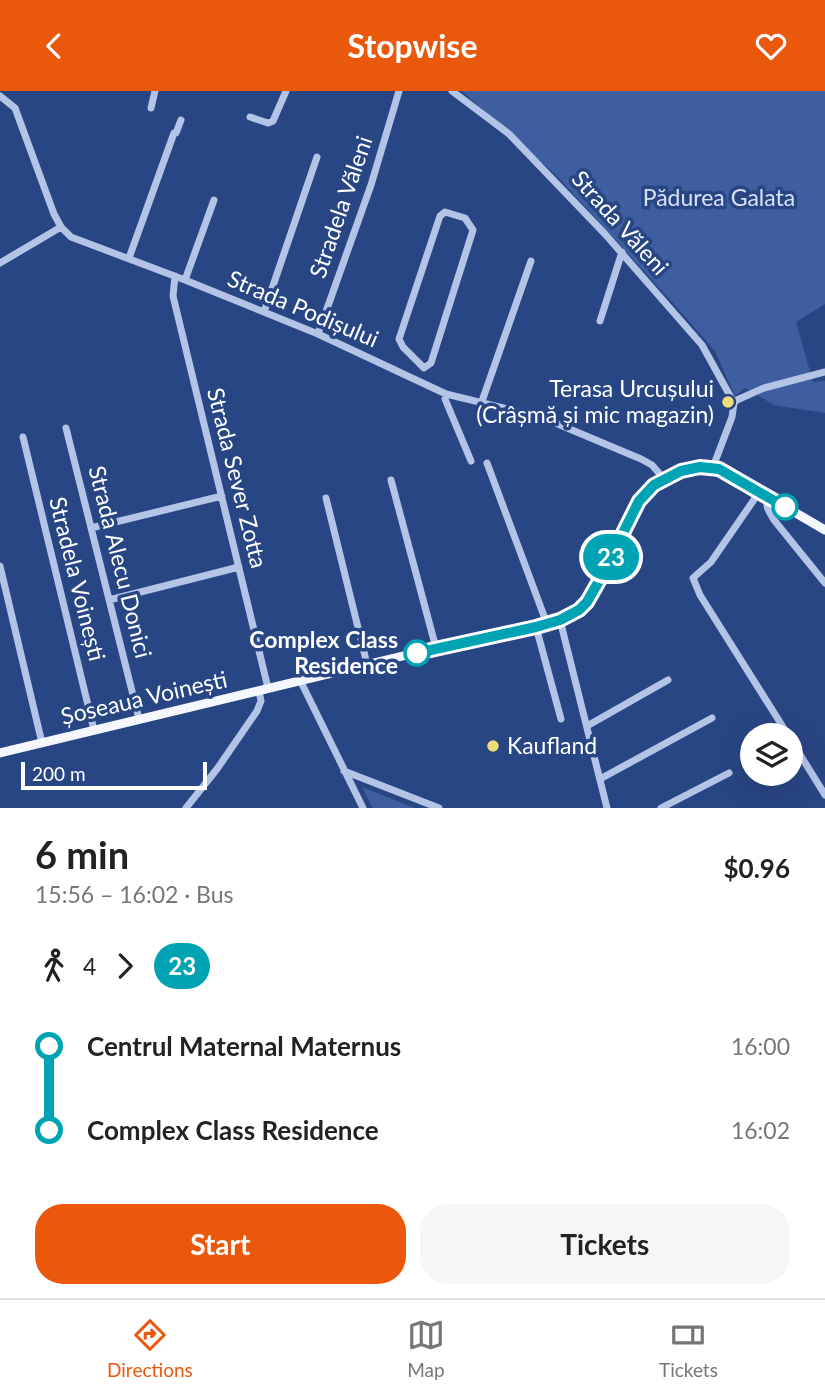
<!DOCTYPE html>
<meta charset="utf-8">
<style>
body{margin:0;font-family:Lato,sans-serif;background:#f6f6f6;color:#222;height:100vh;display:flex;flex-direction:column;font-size:26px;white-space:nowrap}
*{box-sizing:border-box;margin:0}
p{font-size:23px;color:#767676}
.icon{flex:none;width:38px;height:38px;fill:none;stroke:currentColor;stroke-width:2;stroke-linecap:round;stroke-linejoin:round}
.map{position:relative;height:717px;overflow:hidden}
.side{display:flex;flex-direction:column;background:#fff;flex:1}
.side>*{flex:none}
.badge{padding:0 14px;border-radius:23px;font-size:24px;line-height:46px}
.tools{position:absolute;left:740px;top:632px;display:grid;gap:14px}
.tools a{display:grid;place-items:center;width:63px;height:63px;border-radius:50%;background:#fff;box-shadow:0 7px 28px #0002;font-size:35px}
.scale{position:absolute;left:21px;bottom:18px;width:186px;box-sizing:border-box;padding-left:7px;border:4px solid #fff;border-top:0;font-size:19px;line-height:24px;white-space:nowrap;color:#fff;-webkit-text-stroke:5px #294684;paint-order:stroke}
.map>.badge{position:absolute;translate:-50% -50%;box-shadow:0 0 0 4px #fff}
.legs{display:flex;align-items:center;gap:10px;height:77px;padding:0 35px;font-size:23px}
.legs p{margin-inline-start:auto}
.headline{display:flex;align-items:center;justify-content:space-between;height:119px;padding:0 35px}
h1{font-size:38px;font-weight:700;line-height:52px}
.primary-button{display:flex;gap:14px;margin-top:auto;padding:14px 35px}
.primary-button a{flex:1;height:80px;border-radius:28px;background:#ea580c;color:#fff;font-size:28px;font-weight:700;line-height:80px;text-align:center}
.primary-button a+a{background:#f6f6f6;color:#222}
ul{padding:0 35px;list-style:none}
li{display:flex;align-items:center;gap:24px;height:84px;font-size:26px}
li i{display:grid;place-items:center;width:10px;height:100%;margin:0 9px;background:currentColor}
li i::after{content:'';width:18px;height:18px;margin:-9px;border:5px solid;border-radius:50%;background:#fff}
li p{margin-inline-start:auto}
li:first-child i{background:linear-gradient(#0000 50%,currentColor 0)}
li:last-child i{background:linear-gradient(currentColor 50%,#0000 0)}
header{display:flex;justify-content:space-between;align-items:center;height:91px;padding:0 35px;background:#ea580c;color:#fff;font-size:32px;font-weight:700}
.dock{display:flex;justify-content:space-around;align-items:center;height:98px;border-top:2px solid #e0e0e0;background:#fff;font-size:19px;color:#767676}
.dock a{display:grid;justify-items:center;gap:4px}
.dock .current{color:#ea580c}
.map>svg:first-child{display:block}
</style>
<header><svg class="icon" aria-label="back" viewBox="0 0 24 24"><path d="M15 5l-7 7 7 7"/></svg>Stopwise<svg class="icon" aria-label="heart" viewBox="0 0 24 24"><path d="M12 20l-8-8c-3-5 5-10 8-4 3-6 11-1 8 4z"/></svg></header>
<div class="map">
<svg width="825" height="717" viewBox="0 0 825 717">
<rect width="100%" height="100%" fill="#294684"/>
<path fill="#3e5ea0" d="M 462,0 L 825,0 L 825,213 L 796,231 L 813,291 L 825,290 L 825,322 L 774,314 L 745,297 L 735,305 L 715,260 L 673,212 L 558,86 Z
M 362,696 L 415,717 L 373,717 Z"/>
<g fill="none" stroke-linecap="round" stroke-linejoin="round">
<path stroke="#b3c4e7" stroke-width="7" d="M 452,0 L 509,43 L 605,143 L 702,254 L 734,312
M 0,5 L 15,17 L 54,123 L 61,136 L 71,146 L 185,189 L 318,243 L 446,303 L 541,326 L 641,368 L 652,374 L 664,388
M 151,17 L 155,0
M 250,26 L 268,32 L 273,30 L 286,0
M 445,121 L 465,127 L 473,139 L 431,272 L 424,277 L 403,256 L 399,248 L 440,125 Z
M 129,167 L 174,42 L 176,42 L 181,29
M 0,172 L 61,136
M 175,185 L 173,205 L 268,597
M 185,189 L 214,109
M 264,221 L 317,66
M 600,230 L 622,161
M 318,243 L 371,94 L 399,0
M 446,303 L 445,308 L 471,370
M 481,313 L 531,170
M 66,337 L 139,628
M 23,346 L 94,639
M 487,372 L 547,533
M 713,376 L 732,326 L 734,312 L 737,309 L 764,297 L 825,281
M 391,389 L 436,557
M 760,400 L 711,471 L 693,487 L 700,504 L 788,644
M 769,406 C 764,415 769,420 774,429 L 825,492
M 326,407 L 367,573
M 91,437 L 222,405
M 0,475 L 42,652
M 109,509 L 239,476
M 560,529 L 607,717
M 536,536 L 561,628
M 300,589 L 363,717
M 587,635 L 668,589
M 791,649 L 825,704
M 344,680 L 439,717
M 600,688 L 712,627
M 186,717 L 217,678 L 257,620 L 261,610 L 259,600
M 661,717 L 729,682"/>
<path stroke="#f4f7fe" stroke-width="9" d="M 0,662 L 436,557 L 536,536 L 571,524 L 587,511 C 614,467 625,403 677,382 C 692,375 708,374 724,380 L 825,439"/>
</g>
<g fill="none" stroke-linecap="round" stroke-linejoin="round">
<defs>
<path id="line-1" d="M 417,562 L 536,536 L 560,529 L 579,519 L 587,511 L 599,490 L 639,410 L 654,394 L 681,380 L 700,376 L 719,378 L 785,416"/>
</defs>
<use href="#line-1" stroke="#fff" stroke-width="16"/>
<use href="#line-1" stroke="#00a3b4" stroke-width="10"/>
</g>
<g fill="#eedb7a" stroke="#294684" stroke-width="2.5">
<circle cx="728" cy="311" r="7"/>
<circle cx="493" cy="655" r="7"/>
</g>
<g fill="#fff" stroke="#00a3b4" stroke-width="3.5">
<circle cx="785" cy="416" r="12"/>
<circle cx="417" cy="562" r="12"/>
</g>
<g text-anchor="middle" stroke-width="7" stroke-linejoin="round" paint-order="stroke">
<g font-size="23" fill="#d6e1f6" stroke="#294684">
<text x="719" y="115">Pădurea Galata</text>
</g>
<g font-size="23" fill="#fff" stroke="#294684">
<text transform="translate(341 116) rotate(-71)" y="8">Stradela Văleni</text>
<text transform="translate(620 132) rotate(48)" y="8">Strada Văleni</text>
<text transform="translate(303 218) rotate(23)" y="8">Strada Podișului</text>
<text transform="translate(237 387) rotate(76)" y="8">Strada Sever Zotta</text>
<text transform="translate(120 471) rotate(76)" y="8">Strada Alecu Donici</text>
<text transform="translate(77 488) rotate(76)" y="8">Stradela Voinești</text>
<text transform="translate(144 607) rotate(-13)" y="8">Șoseaua Voinești</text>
</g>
<g font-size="23" fill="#fff" stroke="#294684" text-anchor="end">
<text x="714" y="306">Terasa Urcușului<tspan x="714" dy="26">(Crâșmă și mic magazin)</tspan></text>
<text x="507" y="663" text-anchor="start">Kaufland</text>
</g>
<g font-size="23" font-weight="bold" fill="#fff" stroke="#294684" text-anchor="end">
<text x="398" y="557">Complex Class<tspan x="398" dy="26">Residence</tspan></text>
</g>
</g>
</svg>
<div class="tools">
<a><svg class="icon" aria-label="layers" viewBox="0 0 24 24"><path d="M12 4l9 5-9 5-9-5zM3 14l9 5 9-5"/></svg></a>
</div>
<div class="scale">200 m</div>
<b class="badge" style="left:611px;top:466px;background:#00a3b4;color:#fff">23</b>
</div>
<section class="side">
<div class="headline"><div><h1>6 min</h1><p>15:56 – 16:02 · Bus</p></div><b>$0.96</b></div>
<div class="legs"><svg class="icon" aria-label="walk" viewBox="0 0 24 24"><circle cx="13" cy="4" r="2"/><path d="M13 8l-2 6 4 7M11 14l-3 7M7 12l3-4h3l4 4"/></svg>4<svg class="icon" aria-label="forward" viewBox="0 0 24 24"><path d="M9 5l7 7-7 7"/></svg><b class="badge" style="background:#00a3b4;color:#fff">23</b></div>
<ul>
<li><i style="color:#00a3b4"></i><b>Centrul Maternal Maternus</b><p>16:00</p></li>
<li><i style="color:#00a3b4"></i><b>Complex Class Residence</b><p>16:02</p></li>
</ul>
<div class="primary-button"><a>Start</a><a>Tickets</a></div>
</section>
<nav class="dock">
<a class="current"><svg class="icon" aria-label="directions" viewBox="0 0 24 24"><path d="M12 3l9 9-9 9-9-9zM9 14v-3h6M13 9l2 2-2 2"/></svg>Directions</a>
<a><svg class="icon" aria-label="map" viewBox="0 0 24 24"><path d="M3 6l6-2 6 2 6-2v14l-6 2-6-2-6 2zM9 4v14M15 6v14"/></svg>Map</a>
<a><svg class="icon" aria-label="tickets" viewBox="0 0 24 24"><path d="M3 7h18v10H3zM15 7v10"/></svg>Tickets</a>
</nav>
